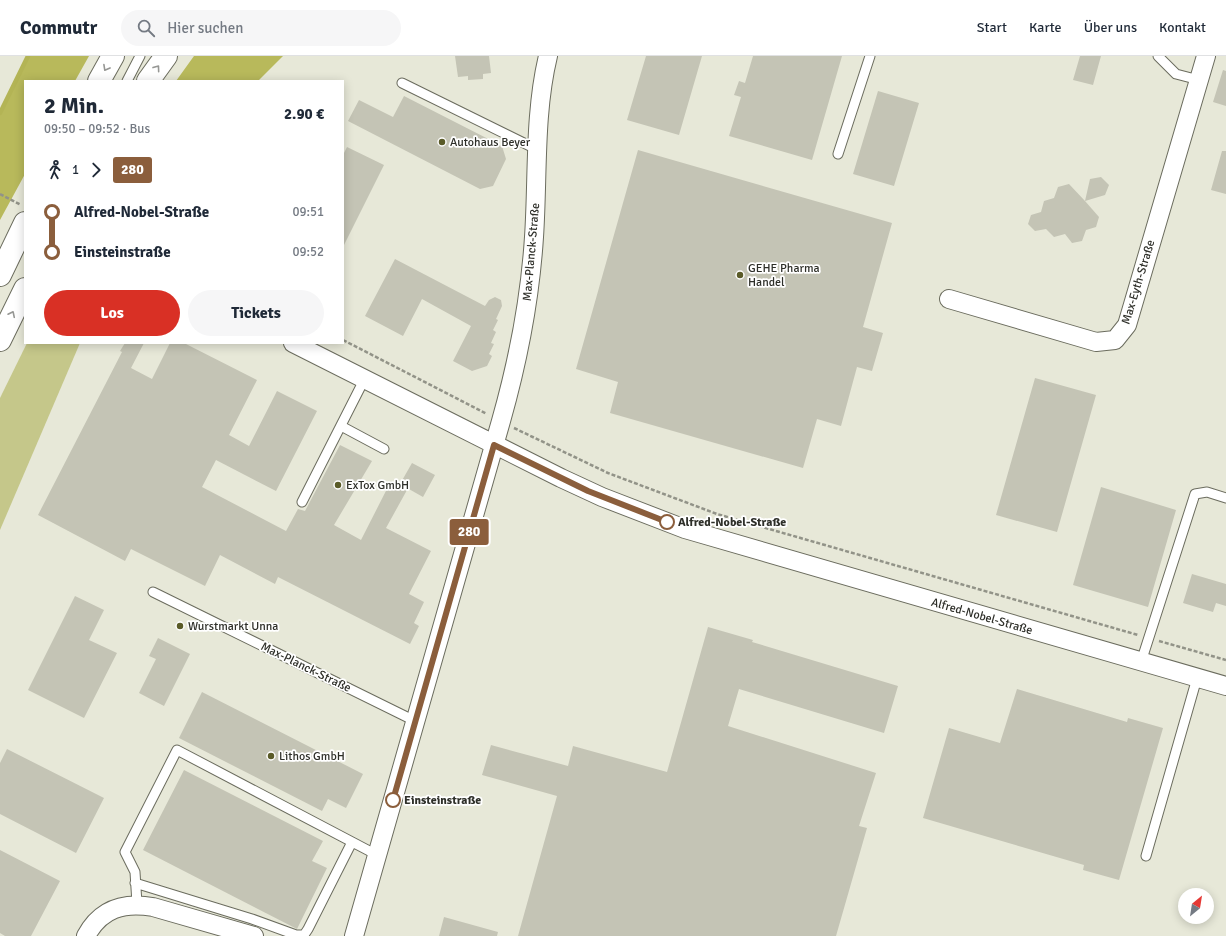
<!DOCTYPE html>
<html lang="de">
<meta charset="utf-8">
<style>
body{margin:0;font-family:Signika,sans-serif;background:#f6f6f7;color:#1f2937;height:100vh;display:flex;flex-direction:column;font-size:15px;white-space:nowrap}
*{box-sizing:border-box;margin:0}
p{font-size:13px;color:#747a83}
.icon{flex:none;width:22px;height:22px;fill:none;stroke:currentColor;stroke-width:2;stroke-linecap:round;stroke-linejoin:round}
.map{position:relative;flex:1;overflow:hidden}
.side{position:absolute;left:24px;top:24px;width:320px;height:264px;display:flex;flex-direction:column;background:#fff;border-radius:0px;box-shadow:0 2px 10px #0003}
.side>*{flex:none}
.badge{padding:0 8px;border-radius:3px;font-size:14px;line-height:26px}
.needle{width:26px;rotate:30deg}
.buttons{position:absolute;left:1178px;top:832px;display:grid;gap:8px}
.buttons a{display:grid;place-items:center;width:36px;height:36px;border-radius:50%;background:#fff;box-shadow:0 2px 10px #0003;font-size:20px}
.map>.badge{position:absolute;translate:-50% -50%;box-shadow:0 0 0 2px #fff}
.legs{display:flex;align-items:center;gap:6px;height:44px;padding:0 20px;font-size:13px}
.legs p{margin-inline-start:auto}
.summary{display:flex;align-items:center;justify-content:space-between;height:68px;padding:0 20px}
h1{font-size:22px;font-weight:800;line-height:30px}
.button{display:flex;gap:8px;margin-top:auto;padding:8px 20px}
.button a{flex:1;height:46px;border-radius:24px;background:#d93025;color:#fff;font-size:16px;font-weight:800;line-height:46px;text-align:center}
.button a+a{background:#f6f6f7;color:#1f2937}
ul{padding:0 20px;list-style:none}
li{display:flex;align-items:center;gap:14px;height:40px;font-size:15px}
li i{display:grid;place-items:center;width:6px;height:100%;margin:0 5px;background:currentColor}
li i::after{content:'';width:10px;height:10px;margin:-5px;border:3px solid;border-radius:50%;background:#fff}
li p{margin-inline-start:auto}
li:first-child i{background:linear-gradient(#0000 50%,currentColor 0)}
li:last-child i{background:linear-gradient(currentColor 50%,#0000 0)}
header{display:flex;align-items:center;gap:24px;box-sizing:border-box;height:56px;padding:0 20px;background:#fff;border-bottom:1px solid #e0e1e3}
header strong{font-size:19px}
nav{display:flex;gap:22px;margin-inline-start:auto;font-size:14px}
.search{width:280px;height:36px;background:#f6f6f7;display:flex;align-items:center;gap:10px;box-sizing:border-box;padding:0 14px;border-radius:22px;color:#747a83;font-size:15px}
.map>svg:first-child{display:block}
</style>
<header>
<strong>Commutr</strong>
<div class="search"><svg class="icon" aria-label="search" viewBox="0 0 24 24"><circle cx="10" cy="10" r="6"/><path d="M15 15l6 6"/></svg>Hier suchen</div>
<nav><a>Start</a><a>Karte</a><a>Über uns</a><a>Kontakt</a></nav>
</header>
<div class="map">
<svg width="1226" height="880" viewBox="0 0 1226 880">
<rect width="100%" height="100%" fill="#e7e8d8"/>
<path fill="#c5c78a" d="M 27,287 L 80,287 L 0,474 L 0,342 Z"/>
<path fill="#b8b95b" d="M 28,0 L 89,0 L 75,25 L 25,25 L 25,118 L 0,164 L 0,57 Z
M 194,0 L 283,0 L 258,25 L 176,25 Z"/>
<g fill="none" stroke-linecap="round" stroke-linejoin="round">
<path stroke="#b3b455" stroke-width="4.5" d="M 0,57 L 28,0"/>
</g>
<path fill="#c4c4b5" d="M 455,0 L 489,0 L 491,17 L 483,18 L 483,23 L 468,24 L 468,20 L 458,21 Z
M 646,0 L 702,0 L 679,79 L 627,64 Z
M 753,0 L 842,0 L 812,104 L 729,80 L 741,41 L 734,39 L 739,25 L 745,27 Z
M 1080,0 L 1101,0 L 1093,29 L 1073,24 Z
M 1223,14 L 1226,15 L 1226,50 L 1213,46 Z
M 878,35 L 919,47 L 894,130 L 853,118 Z
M 404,40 L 502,90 L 506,103 L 493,130 L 480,133 L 348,65 L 359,44 L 393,61 Z
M 347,91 L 384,109 L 343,191 L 343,99 Z
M 638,94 L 892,167 L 863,271 L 883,277 L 872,315 L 857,311 L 841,370 L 817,363 L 803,412 L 610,357 L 618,326 L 576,313 Z
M 1222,95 L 1226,95 L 1226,138 L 1211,134 Z
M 1101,121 L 1109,129 L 1105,139 L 1085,145 L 1099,161 L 1096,171 L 1086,174 L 1082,185 L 1072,187 L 1065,178 L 1054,181 L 1046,173 L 1035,175 L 1028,168 L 1031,159 L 1041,156 L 1044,145 L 1054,142 L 1058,131 L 1069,128 L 1085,145 L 1090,123 Z
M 395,203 L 485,250 L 489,244 L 495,241 L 501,244 L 502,250 L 496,263 L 498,264 L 493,274 L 496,276 L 491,287 L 494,288 L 489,298 L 492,300 L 487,310 L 472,315 L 453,305 L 471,270 L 422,243 L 403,280 L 365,260 Z
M 125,287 L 144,287 L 131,312 L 152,323 L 170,287 L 184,287 L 257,324 L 229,379 L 249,390 L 277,335 L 317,355 L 276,435 L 216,404 L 202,431 L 286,475 L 298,453 L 305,455 L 340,389 L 372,405 L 334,469 L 361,484 L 391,425 L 407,434 L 386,472 L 431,495 L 409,538 L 424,546 L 414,567 L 419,570 L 410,588 L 278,521 L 275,528 L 220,499 L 205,530 L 131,493 L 125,505 L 38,459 L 122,296 L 120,295 Z
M 1035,322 L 1096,339 L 1057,476 L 996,459 Z
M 412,407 L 435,419 L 423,441 L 400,428 Z
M 1101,431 L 1176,454 L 1148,551 L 1073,529 Z
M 1192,518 L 1226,528 L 1226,550 L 1216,547 L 1213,556 L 1183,547 Z
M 75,540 L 104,554 L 89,584 L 117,597 L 84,662 L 28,634 Z
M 708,571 L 753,584 L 752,586 L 898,630 L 884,677 L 739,633 L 728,670 L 876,717 L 859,770 L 867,772 L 836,880 L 518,880 L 557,740 L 482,719 L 491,689 L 568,710 L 573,690 L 667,716 Z
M 158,582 L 190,598 L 164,650 L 139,637 L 156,603 L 149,600 Z
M 1017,633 L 1127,666 L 1128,662 L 1163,672 L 1119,824 L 1083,814 L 1084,809 L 923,762 L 949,672 L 1000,687 Z
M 202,636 L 363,718 L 346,752 L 328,743 L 322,755 L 179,682 Z
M 7,693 L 104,742 L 76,797 L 0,758 L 0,707 Z
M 184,714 L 323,785 L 312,805 L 327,812 L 297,873 L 143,794 Z
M 0,794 L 60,825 L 31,880 L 5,880 L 0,877 Z
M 444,861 L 498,876 L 497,880 L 439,880 Z"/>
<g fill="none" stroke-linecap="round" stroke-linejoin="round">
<defs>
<path id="lane" d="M 1158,0 L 1176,18 L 1199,24
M 127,25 L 140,0
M 402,27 L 538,94
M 838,98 L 870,0
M 341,370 L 384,393
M 302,446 L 364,324
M 153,536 L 415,665
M 1141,606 L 1195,438 L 1207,436 L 1226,442
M 1146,800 L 1197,622
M 135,827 L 252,863 L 296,879 L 304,879 L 308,873 L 352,786
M 137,848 L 135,816 L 125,796 L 177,694 L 377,799"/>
<path id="street" d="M 949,243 L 1096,286 L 1115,284 L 1127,269 L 1206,0
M 293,287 L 561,422 L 602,441 L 685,473 L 1226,630
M 86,880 C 101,852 124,846 153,851 L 254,880
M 354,880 L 501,365 C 518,305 530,244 534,181 C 538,121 534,58 548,0"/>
<path id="highway" d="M 99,25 L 113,0
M 148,25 L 166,0
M 0,219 L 25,167
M 0,284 L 25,233"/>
</defs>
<use href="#lane" stroke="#6b6c5e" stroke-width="11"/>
<use href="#street" stroke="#6b6c5e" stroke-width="20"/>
<use href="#highway" stroke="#6b6c5e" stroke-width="24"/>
<path stroke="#929388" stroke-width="2.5" stroke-dasharray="4 2" stroke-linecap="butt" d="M 0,138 L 21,149
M 343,284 L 487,358
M 514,372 L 608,417 L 717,458 L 1138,579
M 1159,585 L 1226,604"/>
<use href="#lane" stroke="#fff" stroke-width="9"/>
<use href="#street" stroke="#fff" stroke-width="18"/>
<use href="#highway" stroke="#fff" stroke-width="22"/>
</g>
<defs><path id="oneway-chevron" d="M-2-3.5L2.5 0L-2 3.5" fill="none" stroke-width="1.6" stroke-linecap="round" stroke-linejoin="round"/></defs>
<g stroke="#969794">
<use href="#oneway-chevron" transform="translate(106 12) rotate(119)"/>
<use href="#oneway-chevron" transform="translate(157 12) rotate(-54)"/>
<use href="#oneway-chevron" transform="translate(12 258) rotate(-64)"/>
</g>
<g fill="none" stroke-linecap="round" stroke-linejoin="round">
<defs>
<path id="line-1" d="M 393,744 L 494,389 L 588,435 L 667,466"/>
</defs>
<use href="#line-1" stroke="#fff" stroke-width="9"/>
<use href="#line-1" stroke="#8b5e3c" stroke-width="6"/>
</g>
<g fill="#5a5b28" stroke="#fff" stroke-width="1.5">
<circle cx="442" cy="86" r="4"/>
<circle cx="740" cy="219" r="4"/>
<circle cx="338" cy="429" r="4"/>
<circle cx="180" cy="570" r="4"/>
<circle cx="271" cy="700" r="4"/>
</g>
<g fill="#fff" stroke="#8b5e3c" stroke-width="2">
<circle cx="667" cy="466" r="7"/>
<circle cx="393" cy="744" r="7"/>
</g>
<g text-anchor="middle" stroke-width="3.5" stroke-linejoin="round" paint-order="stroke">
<g font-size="12" fill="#2e2f29" stroke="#fff" text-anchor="start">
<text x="450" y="90">Autohaus Beyer</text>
<text x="748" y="216">GEHE Pharma<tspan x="748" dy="14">Handel</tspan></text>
<text x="346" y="433">ExTox GmbH</text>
<text x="188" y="574">Wurstmarkt Unna</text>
<text x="279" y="704">Lithos GmbH</text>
</g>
<g font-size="12" fill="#2e2f29" stroke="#fff">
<text transform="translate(531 196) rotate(-85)" y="4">Max-Planck-Straße</text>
<text transform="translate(1138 226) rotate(-73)" y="4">Max-Eyth-Straße</text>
<text transform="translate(982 560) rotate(16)" y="4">Alfred-Nobel-Straße</text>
<text transform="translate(306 611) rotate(26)" y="4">Max-Planck-Straße</text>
</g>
<g font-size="12" font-weight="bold" fill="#2e2f29" stroke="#fff" text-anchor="start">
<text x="678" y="470">Alfred-Nobel-Straße</text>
<text x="404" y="748">Einsteinstraße</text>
</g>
</g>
</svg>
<div class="buttons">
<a><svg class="needle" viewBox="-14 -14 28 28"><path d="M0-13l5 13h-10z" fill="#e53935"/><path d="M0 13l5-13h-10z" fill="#747a83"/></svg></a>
</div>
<b class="badge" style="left:469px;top:476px;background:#8b5e3c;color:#fff">280</b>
<section class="side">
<div class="summary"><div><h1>2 Min.</h1><p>09:50 – 09:52 · Bus</p></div><b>2.90 €</b></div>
<div class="legs"><svg class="icon" aria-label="walk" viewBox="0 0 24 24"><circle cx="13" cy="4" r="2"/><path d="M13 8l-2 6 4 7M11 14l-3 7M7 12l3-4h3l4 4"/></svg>1<svg class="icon" aria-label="forward" viewBox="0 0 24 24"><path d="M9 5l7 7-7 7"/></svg><b class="badge" style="background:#8b5e3c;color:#fff">280</b></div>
<ul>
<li><i style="color:#8b5e3c"></i><b>Alfred-Nobel-Straße</b><p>09:51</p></li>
<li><i style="color:#8b5e3c"></i><b>Einsteinstraße</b><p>09:52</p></li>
</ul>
<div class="button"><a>Los</a><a>Tickets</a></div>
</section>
</div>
